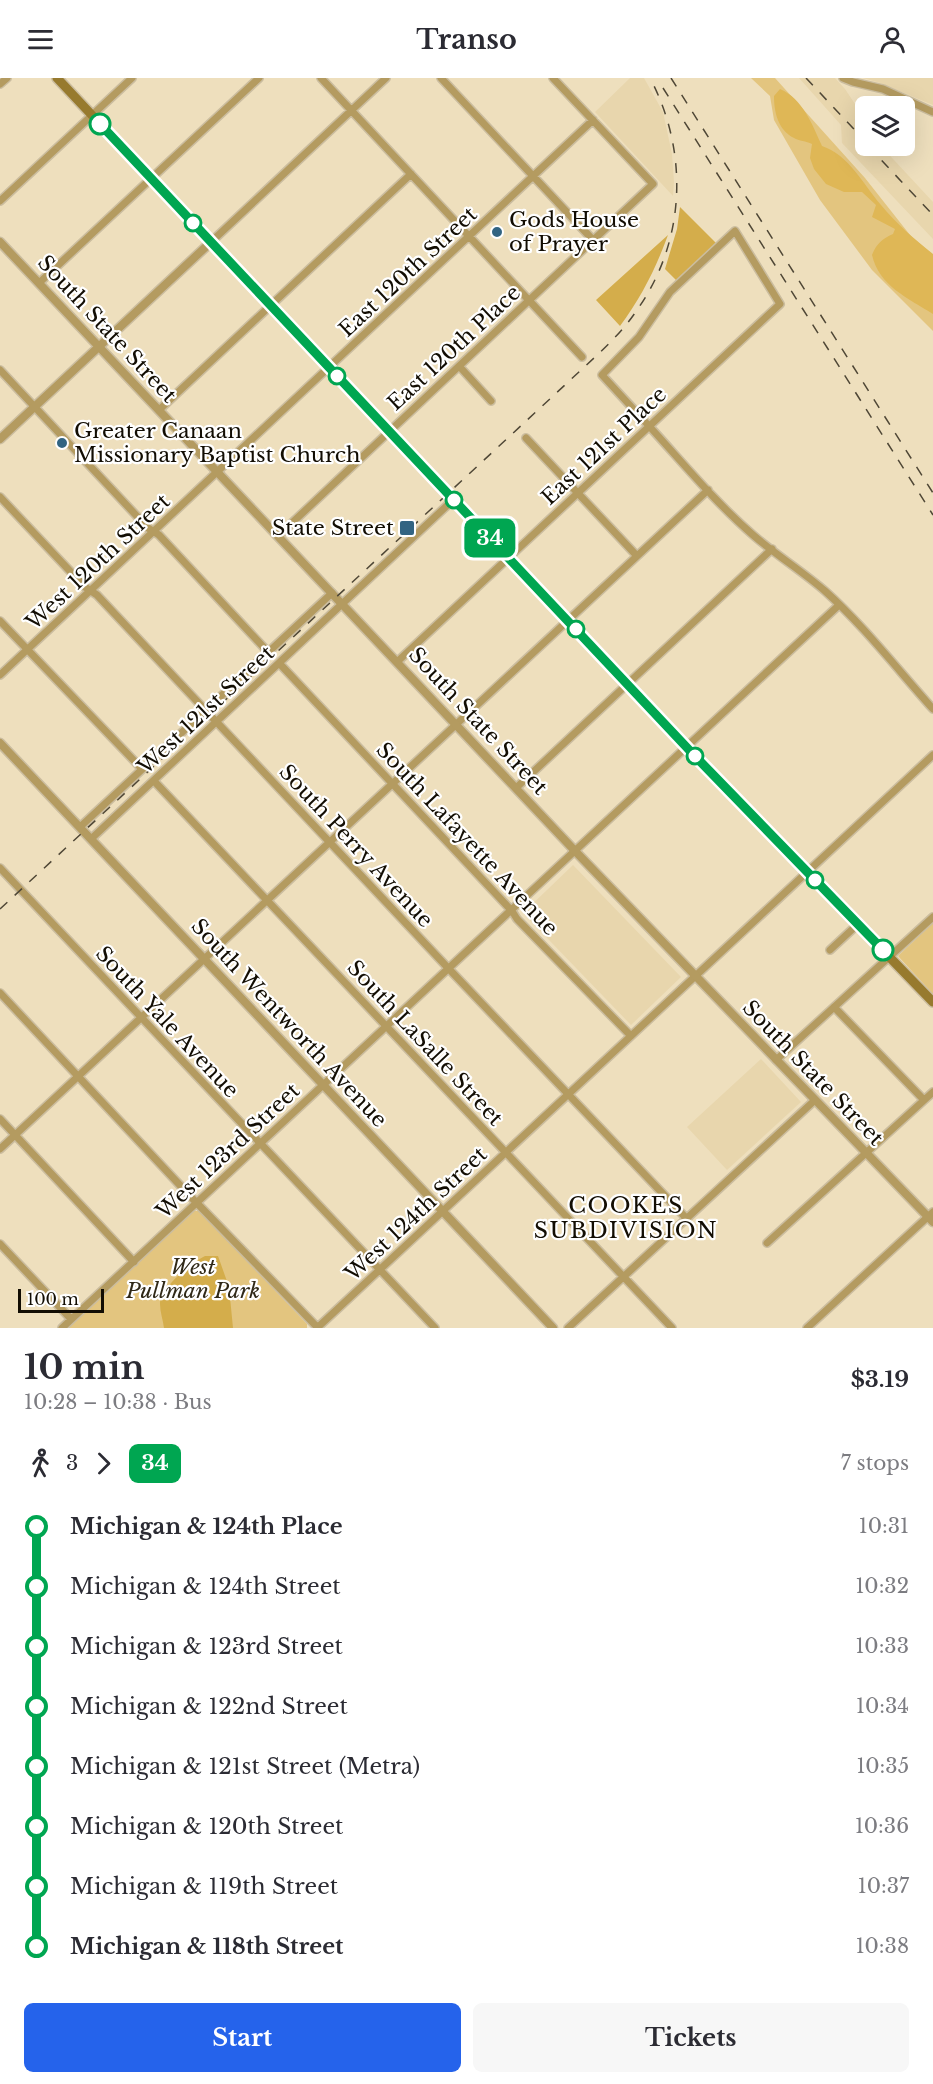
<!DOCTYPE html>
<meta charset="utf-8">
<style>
body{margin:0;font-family:"Libre Baskerville",serif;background:#f7f7f7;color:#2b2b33;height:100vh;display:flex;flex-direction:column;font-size:22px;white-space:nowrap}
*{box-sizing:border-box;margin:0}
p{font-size:20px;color:#7c7c81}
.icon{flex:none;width:33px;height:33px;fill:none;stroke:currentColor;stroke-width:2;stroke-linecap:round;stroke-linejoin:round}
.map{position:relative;height:1250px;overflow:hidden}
.sheet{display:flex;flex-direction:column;background:#fff;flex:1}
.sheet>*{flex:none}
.badge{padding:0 12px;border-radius:9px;font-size:21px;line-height:39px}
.tools{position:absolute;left:855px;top:18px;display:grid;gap:12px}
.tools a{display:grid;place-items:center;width:60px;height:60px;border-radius:9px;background:#fff;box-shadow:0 6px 24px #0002;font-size:30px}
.scale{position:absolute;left:18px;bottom:15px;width:86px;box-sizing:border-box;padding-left:6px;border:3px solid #120d03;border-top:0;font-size:16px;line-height:21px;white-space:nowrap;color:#120d03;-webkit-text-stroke:4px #fff;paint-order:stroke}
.map>.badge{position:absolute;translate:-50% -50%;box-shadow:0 0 0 3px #fff}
.legs{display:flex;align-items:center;gap:9px;height:66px;padding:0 24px;font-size:20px}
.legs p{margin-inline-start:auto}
.head{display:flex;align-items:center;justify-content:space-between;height:102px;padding:0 24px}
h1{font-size:33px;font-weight:700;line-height:45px}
.cta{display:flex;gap:12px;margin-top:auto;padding:12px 24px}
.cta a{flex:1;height:69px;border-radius:9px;background:#2563eb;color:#fff;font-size:24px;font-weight:700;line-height:69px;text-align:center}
.cta a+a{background:#f7f7f7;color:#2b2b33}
ul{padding:0 24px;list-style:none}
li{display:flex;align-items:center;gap:21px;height:60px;font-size:22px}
li i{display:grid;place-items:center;width:9px;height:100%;margin:0 8px;background:currentColor}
li i::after{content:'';width:15px;height:15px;margin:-8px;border:4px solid;border-radius:50%;background:#fff}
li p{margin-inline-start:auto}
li:first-child i{background:linear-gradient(#0000 50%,currentColor 0)}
li:last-child i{background:linear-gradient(currentColor 50%,#0000 0)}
header{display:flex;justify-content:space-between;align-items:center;height:78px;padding:0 24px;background:#fff;font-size:27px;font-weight:700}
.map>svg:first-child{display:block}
</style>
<header><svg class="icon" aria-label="menu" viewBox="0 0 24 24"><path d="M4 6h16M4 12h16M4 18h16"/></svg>Transo<svg class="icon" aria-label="person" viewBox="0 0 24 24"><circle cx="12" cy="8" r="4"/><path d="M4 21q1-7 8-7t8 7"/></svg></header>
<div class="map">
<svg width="933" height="1250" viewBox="0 0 933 1250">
<rect width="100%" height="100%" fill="#eedfbd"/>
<path fill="#e8d6ad" d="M 630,0 L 644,0 L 663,34 L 672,76 L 674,104 L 673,118 L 595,34 Z
M 799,0 L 835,0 L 845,11 L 865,41 L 866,68 L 881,68 L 933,124 L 933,161 L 842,65 L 841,47 Z
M 863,0 L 933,0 L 933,27 L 880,5 Z
M 573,787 L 681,899 L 631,947 L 523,835 Z
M 761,981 L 801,1024 L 727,1092 L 687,1049 Z"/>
<path fill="#e3c57f" d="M 751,0 L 775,0 L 865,100 L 910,157 L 933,177 L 933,253 L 872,192 L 820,122 L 774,42 L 770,18 Z
M 933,845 L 933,916 L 898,878 Z
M 194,1133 L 199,1133 L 307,1246 L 307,1250 L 67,1250 Z"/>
<path fill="#d4ad4b" d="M 680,129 L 717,166 L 677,203 L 665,191 L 677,151 Z
M 668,157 C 656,190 641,220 620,248 L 596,222 Z
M 205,1178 L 218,1178 L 229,1209 L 233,1250 L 164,1250 C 163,1242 160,1234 160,1226 C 160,1210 191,1185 205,1178 Z"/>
<path fill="#dfb756" d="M 780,11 C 803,21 812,46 822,68 C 849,77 863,106 881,127 C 896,145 914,161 933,176 L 933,236 C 908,220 879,208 872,177 C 877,165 882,161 893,156 L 895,151 L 872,139 L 876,127 L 862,114 L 844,114 L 826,106 L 814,91 L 810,80 L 812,66 C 806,63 799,63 794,60 C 778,52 774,34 774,18 Z"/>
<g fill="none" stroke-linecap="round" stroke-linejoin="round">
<defs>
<path id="minor" d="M 321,0 L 582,279
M 441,0 L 593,162
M 843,0 L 853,4 L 883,11 L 933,34
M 0,6 L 7,0
M 0,123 L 132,0
M 211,164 L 386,0
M 39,205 L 259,0
M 459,288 L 491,323
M 0,292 L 148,450 L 159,457 L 268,574
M 159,332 L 411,96
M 526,360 L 637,478
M 0,419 L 85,509 L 97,517 L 449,891 L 687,1141
M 278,458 L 653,106 L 553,0
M 0,543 L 142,691
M 397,584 C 525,465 652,345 780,226 L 735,153 L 670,214 L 639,259 L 602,297 L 649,348 C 683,385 715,424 753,457 C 776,477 802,493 825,513 C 863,547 898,592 933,631
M 279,585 L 512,833 L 517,841 L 631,958
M 0,597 L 593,42
M 154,703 L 672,1250
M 516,710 L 772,471
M 80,749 L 332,515
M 91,761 L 453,422
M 0,790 L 435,1250
M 830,872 L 858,846
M 0,915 L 191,1119 L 318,1250
M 834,929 L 924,1022
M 776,982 L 933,839
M 0,1041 L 134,1184
M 0,1071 L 708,412
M 767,1165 L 933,1014
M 0,1166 L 71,1241
M 62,1250 L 839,527
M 317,1250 L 933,677
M 568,1250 L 815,1022
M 807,1250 L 933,1134"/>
<path id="tertiary" d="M 0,164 L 576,774 L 933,1144
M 0,361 L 211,164
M 0,665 L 553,1250"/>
<path id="secondary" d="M 57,0 L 687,670 L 933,924"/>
</defs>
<use href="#minor" stroke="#cbbd9f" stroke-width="10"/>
<use href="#tertiary" stroke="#cbbd9f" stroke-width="11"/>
<use href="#secondary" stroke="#cbbd9f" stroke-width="12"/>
<use href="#minor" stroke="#b49b60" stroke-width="7"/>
<use href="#tertiary" stroke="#b49b60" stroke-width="8"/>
<use href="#secondary" stroke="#977a2e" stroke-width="9"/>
<path stroke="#4f4736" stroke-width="1.5" stroke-dasharray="10 10" stroke-linecap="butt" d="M 671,0 L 933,415
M 806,0 L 866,64
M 663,10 L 933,437
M 868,68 L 933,137
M 0,831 L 594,280 C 610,265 625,250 637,232 C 686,163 689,74 650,0"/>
</g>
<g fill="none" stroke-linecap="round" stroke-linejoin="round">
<defs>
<path id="line-1" d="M 100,46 L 692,675 L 883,872"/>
</defs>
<use href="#line-1" stroke="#fff" stroke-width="14"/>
<use href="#line-1" stroke="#00a651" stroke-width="9"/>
</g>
<g fill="#fff" stroke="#00a651" stroke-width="3">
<circle cx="100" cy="46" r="10"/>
<circle cx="193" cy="145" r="8"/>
<circle cx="337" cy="298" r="8"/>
<circle cx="454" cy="422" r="8"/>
<circle cx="576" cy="551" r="8"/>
<circle cx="695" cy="678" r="8"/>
<circle cx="815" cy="802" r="8"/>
<circle cx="883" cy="872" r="10"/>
</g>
<g fill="#326482" stroke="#fff" stroke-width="2">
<circle cx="497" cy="154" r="6"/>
<circle cx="62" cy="365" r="6"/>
<rect x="399" y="442" width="16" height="16" rx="3"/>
</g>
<g text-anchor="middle" stroke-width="4.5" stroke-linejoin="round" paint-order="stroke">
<g font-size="21" fill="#120d03" stroke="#fff" text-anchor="start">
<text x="509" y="149">Gods House<tspan x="509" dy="24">of Prayer</tspan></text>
<text x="74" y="360">Greater Canaan<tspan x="74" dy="24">Missionary Baptist Church</tspan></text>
<text x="394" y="457" text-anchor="end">State Street</text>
</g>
<g font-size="21" fill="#120d03" stroke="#fff">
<text transform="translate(408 194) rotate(-43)" y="7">East 120th Street</text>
<text transform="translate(107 251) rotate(47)" y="7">South State Street</text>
<text transform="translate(454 270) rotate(-43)" y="7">East 120th Place</text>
<text transform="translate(604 368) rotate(-43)" y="7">East 121st Place</text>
<text transform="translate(98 484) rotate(-43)" y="7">West 120th Street</text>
<text transform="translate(206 632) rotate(-43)" y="7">West 121st Street</text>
<text transform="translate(478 643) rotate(47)" y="7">South State Street</text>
<text transform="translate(467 761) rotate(47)" y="7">South Lafayette Avenue</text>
<text transform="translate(356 768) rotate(47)" y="7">South Perry Avenue</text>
<text transform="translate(167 944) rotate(47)" y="7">South Yale Avenue</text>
<text transform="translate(289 945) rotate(47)" y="7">South Wentworth Avenue</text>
<text transform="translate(425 965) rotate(47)" y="7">South LaSalle Street</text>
<text transform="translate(813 995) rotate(46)" y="7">South State Street</text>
<text transform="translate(228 1073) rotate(-43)" y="7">West 123rd Street</text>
<text transform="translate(416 1136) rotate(-43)" y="7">West 124th Street</text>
</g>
<g font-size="21" font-style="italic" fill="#302917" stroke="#fff">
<text x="193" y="1196">West<tspan x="193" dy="24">Pullman Park</tspan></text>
</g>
<g font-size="22" letter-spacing="1.5" fill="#120d03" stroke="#fff">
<text x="626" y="1135">COOKES<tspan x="626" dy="25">SUBDIVISION</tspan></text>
</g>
</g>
</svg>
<div class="tools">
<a><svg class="icon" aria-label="layers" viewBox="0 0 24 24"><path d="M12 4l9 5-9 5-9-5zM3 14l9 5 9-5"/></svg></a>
</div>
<div class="scale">100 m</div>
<b class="badge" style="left:490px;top:460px;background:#00a651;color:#fff">34</b>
</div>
<section class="sheet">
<div class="head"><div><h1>10 min</h1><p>10:28 – 10:38 · Bus</p></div><b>$3.19</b></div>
<div class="legs"><svg class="icon" aria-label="walk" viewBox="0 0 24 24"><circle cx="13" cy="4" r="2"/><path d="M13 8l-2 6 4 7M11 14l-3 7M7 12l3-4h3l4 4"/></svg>3<svg class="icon" aria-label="forward" viewBox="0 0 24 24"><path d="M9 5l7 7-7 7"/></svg><b class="badge" style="background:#00a651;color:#fff">34</b><p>7 stops</p></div>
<ul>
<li><i style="color:#00a651"></i><b>Michigan &amp; 124th Place</b><p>10:31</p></li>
<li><i style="color:#00a651"></i><span>Michigan &amp; 124th Street</span><p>10:32</p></li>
<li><i style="color:#00a651"></i><span>Michigan &amp; 123rd Street</span><p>10:33</p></li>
<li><i style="color:#00a651"></i><span>Michigan &amp; 122nd Street</span><p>10:34</p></li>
<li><i style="color:#00a651"></i><span>Michigan &amp; 121st Street (Metra)</span><p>10:35</p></li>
<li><i style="color:#00a651"></i><span>Michigan &amp; 120th Street</span><p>10:36</p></li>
<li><i style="color:#00a651"></i><span>Michigan &amp; 119th Street</span><p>10:37</p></li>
<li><i style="color:#00a651"></i><b>Michigan &amp; 118th Street</b><p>10:38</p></li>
</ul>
<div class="cta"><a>Start</a><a>Tickets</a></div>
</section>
